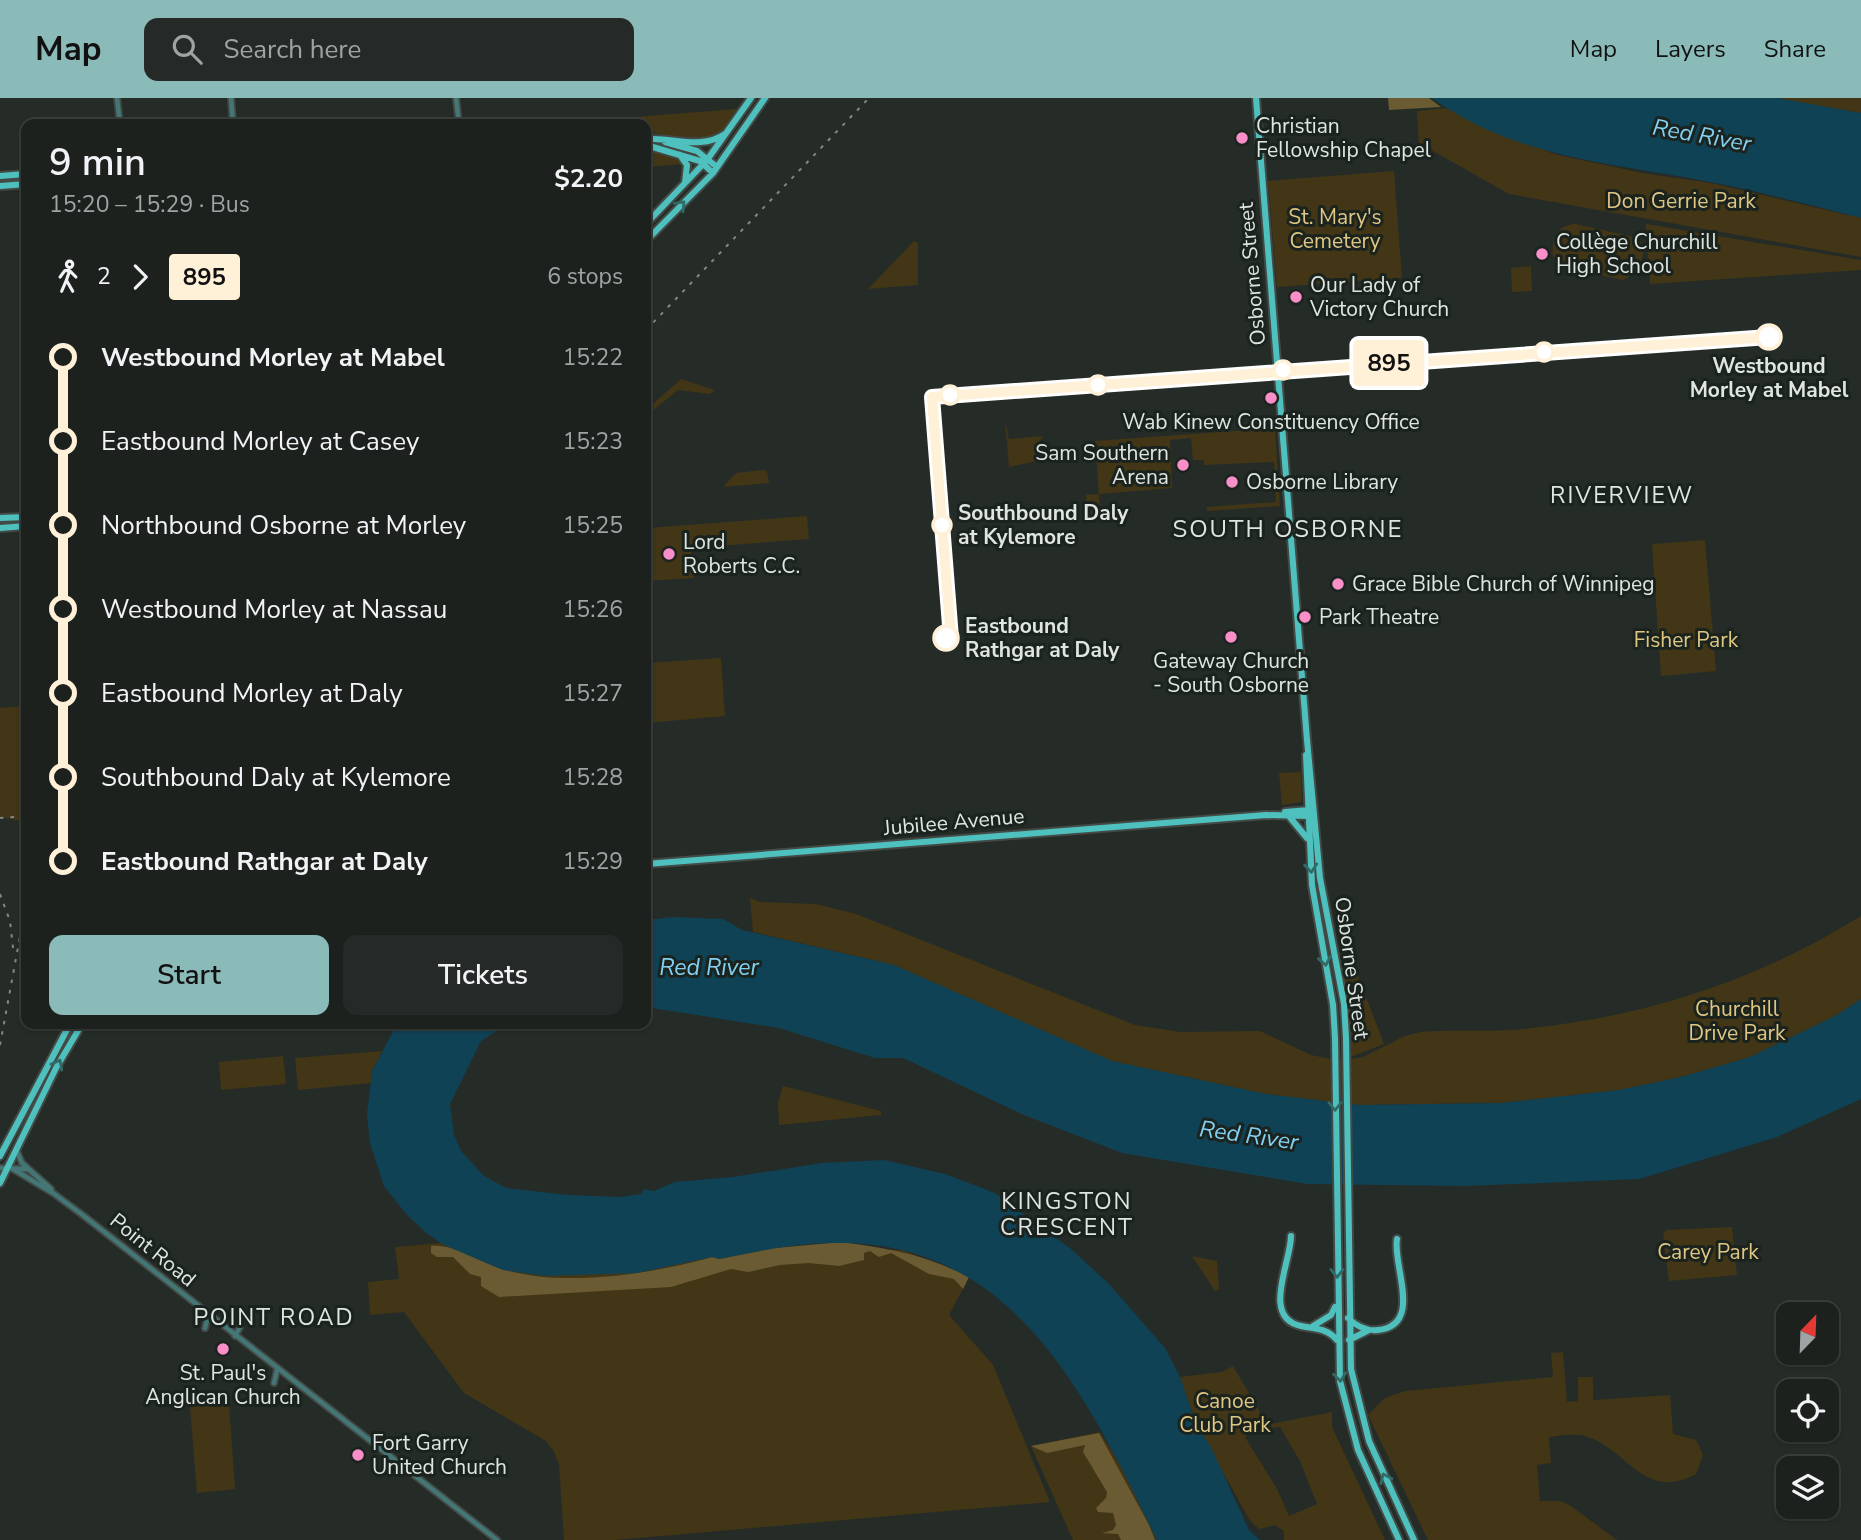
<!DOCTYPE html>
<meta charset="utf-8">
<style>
body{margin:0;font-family:"Nunito Sans",sans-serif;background:#252927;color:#f1f3f6;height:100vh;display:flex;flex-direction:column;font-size:26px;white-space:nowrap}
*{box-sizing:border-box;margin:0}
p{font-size:23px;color:#a0a3a4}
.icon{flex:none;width:38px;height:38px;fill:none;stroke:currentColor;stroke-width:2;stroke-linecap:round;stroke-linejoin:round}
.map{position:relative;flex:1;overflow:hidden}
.sheet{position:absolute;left:21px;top:21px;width:630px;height:910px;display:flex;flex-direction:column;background:#1c211e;border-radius:14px;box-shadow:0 2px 5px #0004,0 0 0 2px #3a3e3c}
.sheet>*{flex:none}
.badge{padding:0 14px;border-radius:5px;font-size:24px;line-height:46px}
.needle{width:46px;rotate:23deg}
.controls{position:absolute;left:1776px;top:1204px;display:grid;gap:14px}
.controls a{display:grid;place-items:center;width:63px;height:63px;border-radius:14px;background:#1c211e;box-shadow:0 2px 5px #0004,0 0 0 2px #3a3e3c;font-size:35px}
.map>.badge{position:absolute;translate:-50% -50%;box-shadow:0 0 0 4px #fff}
.legs{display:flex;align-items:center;gap:10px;height:77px;padding:0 28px;font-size:23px}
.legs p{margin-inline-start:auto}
.head{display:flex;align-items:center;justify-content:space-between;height:119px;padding:0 28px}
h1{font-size:38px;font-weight:600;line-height:52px}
.action{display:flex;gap:14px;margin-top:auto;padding:14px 28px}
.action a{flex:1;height:80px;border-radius:14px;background:#8bbbb9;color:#111;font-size:28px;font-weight:600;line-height:80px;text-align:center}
.action a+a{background:#252927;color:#f1f3f6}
ul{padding:0 28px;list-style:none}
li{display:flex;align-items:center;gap:24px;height:84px;font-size:26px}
li i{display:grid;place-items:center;width:10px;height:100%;margin:0 9px;background:currentColor}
li i::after{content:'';width:18px;height:18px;margin:-9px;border:5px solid;border-radius:50%;background:#1c211e}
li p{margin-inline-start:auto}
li:first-child i{background:linear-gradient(#0000 50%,currentColor 0)}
li:last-child i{background:linear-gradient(currentColor 50%,#0000 0)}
header{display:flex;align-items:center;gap:42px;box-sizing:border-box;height:98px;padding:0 35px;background:#8bbbb9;color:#111}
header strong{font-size:33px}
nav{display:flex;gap:38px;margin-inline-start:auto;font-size:24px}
.search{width:490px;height:63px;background:#252927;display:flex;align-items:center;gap:18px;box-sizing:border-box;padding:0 24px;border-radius:14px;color:#a0a3a4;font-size:26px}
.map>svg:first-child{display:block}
</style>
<header>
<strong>Map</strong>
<div class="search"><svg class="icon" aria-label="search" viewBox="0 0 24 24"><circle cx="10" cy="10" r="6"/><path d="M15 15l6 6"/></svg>Search here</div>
<nav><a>Map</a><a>Layers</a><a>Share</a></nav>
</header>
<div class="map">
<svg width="1861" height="1442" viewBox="0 0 1861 1442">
<rect width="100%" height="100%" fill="#252c28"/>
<path fill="#423616" d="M 1777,0 L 1861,0 L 1861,15 Z
M 1446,10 L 1554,56 L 1642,75 L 1711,85 L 1861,120 L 1861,159 L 1509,96 L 1419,45 L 1417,13 Z
M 737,11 L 721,35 L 704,43 L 646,34 L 646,26 L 545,26 Z
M 646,50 L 678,59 L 684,66 L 646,69 Z
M 1394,73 L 1402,180 L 1277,189 L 1268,83 Z
M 1576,126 L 1638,140 L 1644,151 L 1639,173 L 1623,182 L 1561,169 L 1553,158 C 1551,141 1557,127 1576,126 Z
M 1646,126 L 1861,162 L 1861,172 L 1650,186 Z
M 914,143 L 918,145 L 918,187 L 868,191 Z
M 1531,168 L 1532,193 L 1512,194 L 1511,170 Z
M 681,281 L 715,292 L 710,296 L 678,292 L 646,318 L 646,312 Z
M 1005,322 L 1009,341 L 1043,338 L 1037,347 L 1037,363 L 1009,369 Z
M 1275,330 L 1280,408 L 1207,413 L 1207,409 L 1276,404 L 1274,364 L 1204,367 L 1204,362 L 1193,362 L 1191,340 L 1170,342 L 1172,390 L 1099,396 L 1101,421 L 1088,422 L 1086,397 L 1099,396 L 1095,343 Z
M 763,372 L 767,373 L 769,385 L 723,389 L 736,375 Z
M 807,418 L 809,441 L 691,450 L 694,480 L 646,483 L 648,430 Z
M 1705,442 L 1716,573 L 1661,578 L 1652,446 Z
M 721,560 L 725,618 L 646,625 L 646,565 Z
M 26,608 L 26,724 L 0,719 L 0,610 Z
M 1301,674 L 1302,704 L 1282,707 L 1279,675 Z
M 750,800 L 760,804 L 816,806 L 856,816 L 1135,927 L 1180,934 L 1260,933 L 1311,957 L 1341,963 L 1363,959 L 1405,938 L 1421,934 C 1458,931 1495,935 1532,930 C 1651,917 1760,881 1861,818 L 1861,901 L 1837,917 L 1750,959 L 1681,979 L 1619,992 L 1500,1005 L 1359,1007 L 1266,996 L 1112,963 L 894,867 L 753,834 Z
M 1343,848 L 1356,873 L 1384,946 L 1351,959 L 1349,912 L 1339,850 Z
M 382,953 L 372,973 L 371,985 L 298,992 L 295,960 Z
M 283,958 L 286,986 L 221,992 L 219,964 Z
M 783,988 L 881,1013 L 881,1017 L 779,1027 L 778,1005 Z
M 1732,1129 L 1737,1177 L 1669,1183 L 1663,1136 L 1666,1132 Z
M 441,1145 L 903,1152 L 969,1179 L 949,1217 L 993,1267 L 1050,1404 L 615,1442 L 564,1442 L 559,1366 L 553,1352 L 546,1343 L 464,1295 L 404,1214 L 370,1217 L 368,1184 L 399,1181 L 395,1149 Z
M 1192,1158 L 1217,1163 L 1219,1191 L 1215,1193 Z
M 1563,1254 L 1567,1304 L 1578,1303 L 1578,1279 L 1593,1279 L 1593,1302 L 1670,1297 L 1673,1336 L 1696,1342 L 1703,1357 L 1696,1376 C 1644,1404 1628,1352 1588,1339 C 1576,1334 1561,1338 1549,1339 L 1551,1365 L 1537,1367 L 1540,1403 L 1560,1403 L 1568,1406 L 1617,1442 L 1428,1442 L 1368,1317 L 1385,1300 L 1405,1293 L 1553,1279 L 1551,1255 Z
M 1233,1268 L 1260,1314 L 1258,1328 L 1245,1339 L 1277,1391 L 1289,1418 L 1317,1406 L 1300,1363 L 1280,1329 L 1272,1330 L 1271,1326 L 1332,1314 L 1332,1329 L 1385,1442 L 1284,1442 L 1284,1433 L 1275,1427 L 1259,1431 L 1249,1421 L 1197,1328 L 1180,1279 L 1222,1274 Z
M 229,1306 L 235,1391 L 197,1395 L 190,1309 Z
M 1100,1334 L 1124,1373 L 1157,1442 L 1073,1442 L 1031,1348 Z"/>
<path fill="#6a5b32" d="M 1388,0 L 1429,0 L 1441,9 L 1389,12 Z
M 841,1144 C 892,1151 923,1156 969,1179 L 963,1191 L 954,1181 L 929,1176 L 891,1155 L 879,1159 L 870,1153 L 864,1155 L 864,1162 L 839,1168 L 809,1165 L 780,1167 L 748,1174 L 731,1171 L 671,1189 L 499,1199 L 481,1188 L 481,1179 L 470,1176 L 453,1159 L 437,1159 L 431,1155 L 431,1148 C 456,1146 478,1164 502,1171 C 563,1190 652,1176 712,1159 L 719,1161 L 775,1150 Z
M 1099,1335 L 1149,1427 L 1155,1442 L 1121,1442 L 1118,1436 L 1102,1435 L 1113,1432 L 1116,1427 L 1113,1415 L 1098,1414 L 1096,1410 L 1106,1400 L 1107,1394 L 1083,1354 L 1085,1347 L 1047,1355 L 1031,1348 Z"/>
<path fill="#104255" d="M 1432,0 L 1777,0 L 1861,15 L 1861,120 C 1811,107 1761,94 1710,84 C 1613,65 1515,60 1432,0 Z
M 673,819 L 723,821 L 742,832 L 894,867 L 1112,963 L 1266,996 L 1359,1007 L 1500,1005 L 1619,992 L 1681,979 L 1750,959 L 1837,917 L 1861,901 L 1861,1001 L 1777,1039 L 1639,1081 L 1466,1088 L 1308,1086 L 1122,1055 L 1024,1017 L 903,960 L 875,960 L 779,930 L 646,909 L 646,822 Z
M 397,926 L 508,926 L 481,943 L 450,1006 L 454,1037 L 461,1053 L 484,1078 L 506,1090 L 568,1097 L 619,1099 L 641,1096 L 644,1091 L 654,1093 L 675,1084 L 733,1079 L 822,1065 L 884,1062 L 945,1076 L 995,1095 L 1071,1151 L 1109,1186 L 1165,1250 L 1180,1279 L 1197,1329 L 1210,1347 L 1249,1432 L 1260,1442 L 1157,1442 C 1090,1305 1018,1145 840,1145 C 800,1144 759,1153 719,1161 L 712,1159 L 637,1175 L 545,1178 L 503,1172 L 444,1147 L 425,1134 L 407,1117 L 384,1088 L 370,1045 L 367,1016 L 372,973 Z"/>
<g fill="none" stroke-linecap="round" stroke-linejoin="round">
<defs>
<path id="minor" d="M 117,0 L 120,26
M 231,0 L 233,26
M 456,0 L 459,26
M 936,353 L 937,354
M 16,1051 L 22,1065 L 51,1091
M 8,1068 L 53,1095 L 84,1118 L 497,1442
M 0,1070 L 27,1071
M 205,1230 L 208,1218
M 235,1238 L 240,1229
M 274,1285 L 277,1272"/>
<path id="major" d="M 1256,0 L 1307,642 L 1320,780 L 1344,906 L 1346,940 L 1351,1271 L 1369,1343 L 1414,1442
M 653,41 C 678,41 703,51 725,36
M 665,44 L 697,53 L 717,69
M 646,47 L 700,63 L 713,75
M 680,57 L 687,67 L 685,85
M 0,78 L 26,76
M 0,88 L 26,86
M 646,126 L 707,62 L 751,0
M 646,143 L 713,75 L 765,0
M 0,420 L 26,419
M 0,430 L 26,428
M 1306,657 L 1312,787 L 1333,907 L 1335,940 L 1340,1283 L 1358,1352 L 1399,1442
M 1285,714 L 1309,712
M 1288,717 L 1307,740
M 646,766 L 1266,717 L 1310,718
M 0,1058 L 70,926
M 0,1085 L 56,970 L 82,926
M 1291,1138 C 1291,1164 1261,1220 1301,1228 C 1315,1231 1327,1230 1337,1242
M 1348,1220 C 1356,1228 1367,1233 1378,1232 C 1424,1227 1392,1167 1397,1141
M 1313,1228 L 1331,1217 L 1335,1209
M 1349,1242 L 1369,1232"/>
</defs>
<use href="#minor" stroke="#434a46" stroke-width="8"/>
<use href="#major" stroke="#434a46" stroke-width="10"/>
<use href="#minor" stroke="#437674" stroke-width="4.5"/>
<use href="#major" stroke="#4ec1bf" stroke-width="6"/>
<path stroke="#828884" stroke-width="2" stroke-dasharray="3.5 7" stroke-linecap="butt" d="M 646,232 L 869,0
M 0,720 L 26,718
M 0,796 L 10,823 L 13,850
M 0,947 L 26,806"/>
</g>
<defs><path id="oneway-chevron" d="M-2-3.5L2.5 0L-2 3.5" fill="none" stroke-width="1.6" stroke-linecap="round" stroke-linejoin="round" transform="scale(1.75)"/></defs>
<g stroke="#326a66">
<use href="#oneway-chevron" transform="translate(681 107) rotate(-46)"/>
<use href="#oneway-chevron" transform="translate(1311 770) rotate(85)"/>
<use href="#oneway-chevron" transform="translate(1325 863) rotate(80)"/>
<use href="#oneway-chevron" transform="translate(58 966) rotate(-62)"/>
<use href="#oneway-chevron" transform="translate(1335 1008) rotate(90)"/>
<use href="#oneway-chevron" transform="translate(1337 1175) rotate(90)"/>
<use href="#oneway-chevron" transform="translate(1340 1279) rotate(83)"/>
<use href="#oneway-chevron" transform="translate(1385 1380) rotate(-114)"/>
</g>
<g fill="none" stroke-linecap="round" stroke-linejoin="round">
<defs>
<path id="line-1" d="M 946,540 L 951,540 L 932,299 L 1769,239"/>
</defs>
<use href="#line-1" stroke="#fff" stroke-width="16"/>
<use href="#line-1" stroke="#fff0d8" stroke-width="10"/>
</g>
<g fill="#f98fc9" stroke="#1b231e" stroke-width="2.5">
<circle cx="1242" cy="40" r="7"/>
<circle cx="1542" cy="156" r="7"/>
<circle cx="1296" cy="199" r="7"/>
<circle cx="1271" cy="300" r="7"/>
<circle cx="1183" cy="367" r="7"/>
<circle cx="1232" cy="384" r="7"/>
<circle cx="669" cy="456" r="7"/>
<circle cx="1338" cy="486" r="7"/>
<circle cx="1305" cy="519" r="7"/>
<circle cx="1231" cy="539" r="7"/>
<circle cx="223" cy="1251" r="7"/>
<circle cx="358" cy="1357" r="7"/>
</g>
<g fill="#fff" stroke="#fff0d8" stroke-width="3.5">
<circle cx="1769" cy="239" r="12"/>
<circle cx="1544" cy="254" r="9"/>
<circle cx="1283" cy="272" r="9"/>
<circle cx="1098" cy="287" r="9"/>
<circle cx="950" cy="297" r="9"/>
<circle cx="942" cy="427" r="9"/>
<circle cx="946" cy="540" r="12"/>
</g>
<g text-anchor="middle" stroke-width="6" stroke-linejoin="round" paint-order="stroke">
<g font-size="21" fill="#e0e5e1" stroke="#1b231e" text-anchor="start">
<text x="1256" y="35">Christian<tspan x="1256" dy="24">Fellowship Chapel</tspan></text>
<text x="1556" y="151">Collège Churchill<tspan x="1556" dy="24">High School</tspan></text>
<text x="1310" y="194">Our Lady of<tspan x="1310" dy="24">Victory Church</tspan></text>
<text x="1271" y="331" text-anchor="middle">Wab Kinew Constituency Office</text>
<text x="1169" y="362" text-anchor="end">Sam Southern<tspan x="1169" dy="24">Arena</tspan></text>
<text x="1246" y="391">Osborne Library</text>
<text x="683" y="451">Lord<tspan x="683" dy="24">Roberts C.C.</tspan></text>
<text x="1352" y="493">Grace Bible Church of Winnipeg</text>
<text x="1319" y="526">Park Theatre</text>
<text x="1231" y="570" text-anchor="middle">Gateway Church<tspan x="1231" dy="24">- South Osborne</tspan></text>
<text x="223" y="1282" text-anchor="middle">St. Paul's<tspan x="223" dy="24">Anglican Church</tspan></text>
<text x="372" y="1352">Fort Garry<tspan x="372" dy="24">United Church</tspan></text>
</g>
<g font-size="21" fill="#dfc682" stroke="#1b231e">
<text x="1681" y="110">Don Gerrie Park</text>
<text x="1335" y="126">St. Mary's<tspan x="1335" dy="24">Cemetery</tspan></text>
<text x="1686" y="549">Fisher Park</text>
<text x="1737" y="918">Churchill<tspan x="1737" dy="24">Drive Park</tspan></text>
<text x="1708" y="1161">Carey Park</text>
<text x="1225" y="1310">Canoe<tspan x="1225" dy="24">Club Park</tspan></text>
</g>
<g font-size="21" fill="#e0e5e1" stroke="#1b231e">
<text transform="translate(1252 176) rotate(-95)" y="7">Osborne Street</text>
<text transform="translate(954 724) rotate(-5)" y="7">Jubilee Avenue</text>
<text transform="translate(1352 870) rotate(82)" y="7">Osborne Street</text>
<text transform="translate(153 1152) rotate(39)" y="7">Point Road</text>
</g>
<g font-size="21" font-weight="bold" fill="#e0e5e1" stroke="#1b231e" text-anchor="start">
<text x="1769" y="275" text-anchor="middle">Westbound<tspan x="1769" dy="24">Morley at Mabel</tspan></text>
<text x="958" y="422">Southbound Daly<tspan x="958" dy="24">at Kylemore</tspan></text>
<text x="965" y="535">Eastbound<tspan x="965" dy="24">Rathgar at Daly</tspan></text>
</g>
<g font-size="23" font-style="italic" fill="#82d0f2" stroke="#1b231e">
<text transform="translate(1702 37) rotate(10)" y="8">Red River</text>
<text x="709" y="877">Red River</text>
<text transform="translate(1249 1037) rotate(8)" y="8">Red River</text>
</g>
<g font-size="23" letter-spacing="2" fill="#e0e5e1" stroke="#1b231e">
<text x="1622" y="405">RIVERVIEW</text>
<text x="1067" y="1111">KINGSTON<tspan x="1067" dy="26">CRESCENT</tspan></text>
<text x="274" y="1227">POINT ROAD</text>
</g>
<g font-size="24" letter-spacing="2" fill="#e0e5e1" stroke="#1b231e">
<text x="1288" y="439">SOUTH OSBORNE</text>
</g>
</g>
</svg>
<div class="controls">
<a><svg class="needle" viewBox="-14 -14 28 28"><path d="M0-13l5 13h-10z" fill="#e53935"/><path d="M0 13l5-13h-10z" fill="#a0a3a4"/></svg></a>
<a><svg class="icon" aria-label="locate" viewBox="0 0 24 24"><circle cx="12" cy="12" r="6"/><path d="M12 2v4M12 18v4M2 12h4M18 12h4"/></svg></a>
<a><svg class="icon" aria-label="layers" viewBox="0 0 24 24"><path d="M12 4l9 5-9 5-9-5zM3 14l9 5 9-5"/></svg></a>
</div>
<b class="badge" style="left:1389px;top:265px;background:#fff0d8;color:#111">895</b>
<section class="sheet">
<div class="head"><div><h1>9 min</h1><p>15:20 – 15:29 · Bus</p></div><b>$2.20</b></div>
<div class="legs"><svg class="icon" aria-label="walk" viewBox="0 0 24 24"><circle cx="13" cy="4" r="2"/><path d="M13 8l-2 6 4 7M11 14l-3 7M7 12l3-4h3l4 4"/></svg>2<svg class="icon" aria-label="forward" viewBox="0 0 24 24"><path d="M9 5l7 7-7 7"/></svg><b class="badge" style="background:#fff0d8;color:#111">895</b><p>6 stops</p></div>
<ul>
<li><i style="color:#fff0d8"></i><b>Westbound Morley at Mabel</b><p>15:22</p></li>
<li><i style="color:#fff0d8"></i><span>Eastbound Morley at Casey</span><p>15:23</p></li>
<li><i style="color:#fff0d8"></i><span>Northbound Osborne at Morley</span><p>15:25</p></li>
<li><i style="color:#fff0d8"></i><span>Westbound Morley at Nassau</span><p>15:26</p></li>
<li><i style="color:#fff0d8"></i><span>Eastbound Morley at Daly</span><p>15:27</p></li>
<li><i style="color:#fff0d8"></i><span>Southbound Daly at Kylemore</span><p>15:28</p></li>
<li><i style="color:#fff0d8"></i><b>Eastbound Rathgar at Daly</b><p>15:29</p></li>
</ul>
<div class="action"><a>Start</a><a>Tickets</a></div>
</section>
</div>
